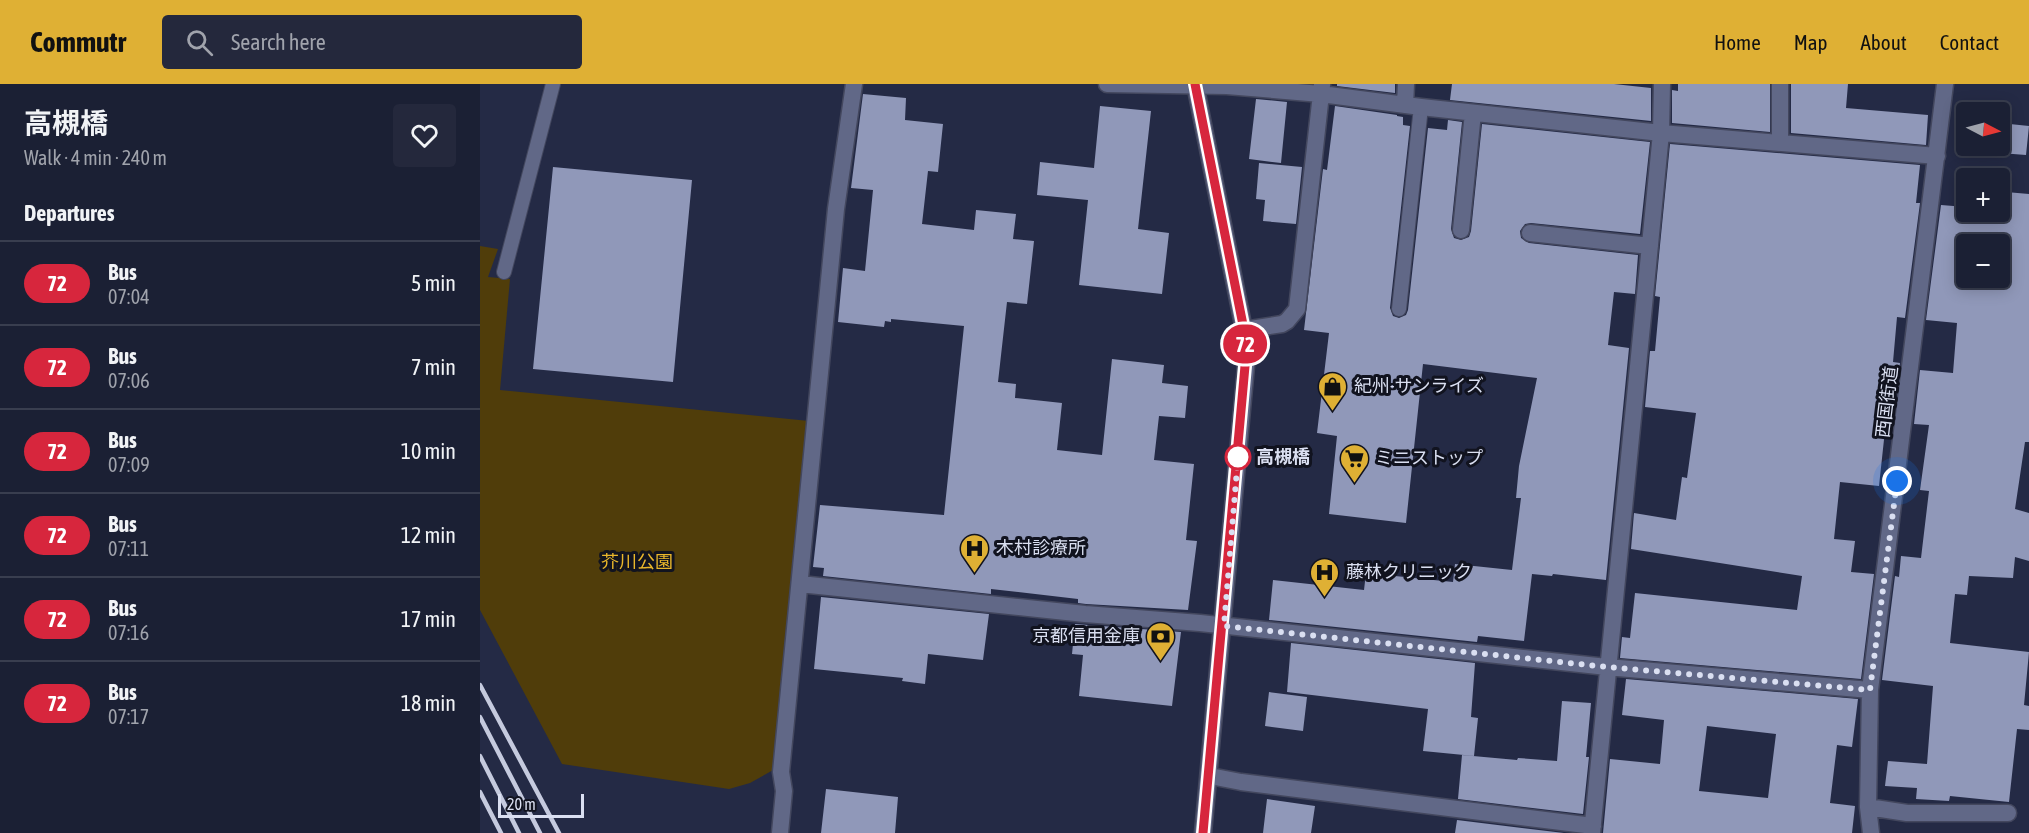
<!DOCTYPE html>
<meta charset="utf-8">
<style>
body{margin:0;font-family:"Asap Condensed","Noto Sans JP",sans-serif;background:#24283c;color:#f1f3f6;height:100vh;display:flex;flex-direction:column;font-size:22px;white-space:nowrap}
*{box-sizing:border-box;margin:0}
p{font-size:20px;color:#a0a3ac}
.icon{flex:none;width:33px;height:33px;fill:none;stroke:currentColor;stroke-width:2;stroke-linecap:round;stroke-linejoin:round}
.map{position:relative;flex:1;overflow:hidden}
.drawer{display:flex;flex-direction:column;background:#1b2034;width:480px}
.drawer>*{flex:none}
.badge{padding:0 12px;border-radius:20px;font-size:21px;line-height:39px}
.needle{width:39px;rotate:96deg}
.tools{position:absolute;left:1476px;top:18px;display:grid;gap:12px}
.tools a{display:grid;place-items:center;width:54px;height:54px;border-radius:6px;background:#1b2034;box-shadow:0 3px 15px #0003,0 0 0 2px #393e4f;font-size:30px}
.scale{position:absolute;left:18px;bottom:15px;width:86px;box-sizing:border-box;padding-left:6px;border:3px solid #dadff1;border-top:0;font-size:16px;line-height:21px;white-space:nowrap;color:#dadff1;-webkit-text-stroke:4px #11131f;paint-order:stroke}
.you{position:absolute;width:30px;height:30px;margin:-15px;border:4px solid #fff;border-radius:50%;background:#1a73e8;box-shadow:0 0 0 9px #1a73e833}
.map>.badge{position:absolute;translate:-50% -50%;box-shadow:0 0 0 3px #fff}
h2{padding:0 24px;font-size:22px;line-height:54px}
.round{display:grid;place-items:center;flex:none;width:63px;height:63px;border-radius:6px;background:#24283c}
.overview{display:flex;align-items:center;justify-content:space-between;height:102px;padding:0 24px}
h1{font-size:28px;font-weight:700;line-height:45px}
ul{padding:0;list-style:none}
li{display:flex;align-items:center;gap:18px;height:84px;padding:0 24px;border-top:2px solid #393e4f}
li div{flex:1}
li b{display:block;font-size:22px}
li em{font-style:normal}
li .badge{min-width:66px;font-weight:700;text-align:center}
header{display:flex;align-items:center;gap:36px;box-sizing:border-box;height:84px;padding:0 30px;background:#dfb034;color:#111}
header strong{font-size:28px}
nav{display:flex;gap:33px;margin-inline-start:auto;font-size:21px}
.search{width:420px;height:54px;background:#24283c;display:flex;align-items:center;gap:15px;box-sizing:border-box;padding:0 21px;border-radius:6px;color:#a0a3ac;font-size:22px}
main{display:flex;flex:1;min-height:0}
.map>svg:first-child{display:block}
</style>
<header>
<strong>Commutr</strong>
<div class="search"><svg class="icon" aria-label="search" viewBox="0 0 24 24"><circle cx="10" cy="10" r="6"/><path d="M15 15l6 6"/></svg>Search here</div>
<nav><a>Home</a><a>Map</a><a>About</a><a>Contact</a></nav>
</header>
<main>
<section class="drawer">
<div class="overview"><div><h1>高槻橋</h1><p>Walk · 4 min · 240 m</p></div><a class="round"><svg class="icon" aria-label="heart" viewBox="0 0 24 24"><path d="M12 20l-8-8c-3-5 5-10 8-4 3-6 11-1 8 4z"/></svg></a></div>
<h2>Departures</h2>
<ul>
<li><span class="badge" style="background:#d7263d;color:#fff">72</span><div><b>Bus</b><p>07:04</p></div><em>5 min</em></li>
<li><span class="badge" style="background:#d7263d;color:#fff">72</span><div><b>Bus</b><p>07:06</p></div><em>7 min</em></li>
<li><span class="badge" style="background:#d7263d;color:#fff">72</span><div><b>Bus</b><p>07:09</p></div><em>10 min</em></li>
<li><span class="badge" style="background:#d7263d;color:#fff">72</span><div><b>Bus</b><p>07:11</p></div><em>12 min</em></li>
<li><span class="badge" style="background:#d7263d;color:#fff">72</span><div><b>Bus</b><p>07:16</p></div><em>17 min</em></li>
<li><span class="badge" style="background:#d7263d;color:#fff">72</span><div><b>Bus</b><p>07:17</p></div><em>18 min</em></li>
</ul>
</section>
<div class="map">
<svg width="1549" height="749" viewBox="0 0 1549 749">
<rect width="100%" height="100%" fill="#242a45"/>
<path fill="#503d0a" d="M 0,162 L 18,165 L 8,193 L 30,195 L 20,306 L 329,337 L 295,685 L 270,699 L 249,705 L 82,680 L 0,526 Z"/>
<path fill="#9098b9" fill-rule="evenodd" d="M 857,0 L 915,0 L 915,9 L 857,2 Z
M 972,0 L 1134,0 L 1171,4 L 1171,37 L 970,16 Z
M 1198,0 L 1290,0 L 1290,48 L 1192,39 L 1192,6 L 1198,7 Z
M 1311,0 L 1368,0 L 1366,24 L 1448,31 L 1446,61 L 1311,49 Z
M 383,10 L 426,14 L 425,36 L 463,40 L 458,88 L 448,87 L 442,140 L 494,146 L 496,126 L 536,130 L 533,155 L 554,157 L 547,220 L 527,218 L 518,298 L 536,300 L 535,314 L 582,319 L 577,366 L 622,371 L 632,275 L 684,281 L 682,299 L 708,302 L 705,334 L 679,332 L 674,376 L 714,380 L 706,456 L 717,457 L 708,526 L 606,520 L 598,519 L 598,515 L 511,505 L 511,510 L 343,492 L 344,484 L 333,483 L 340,421 L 464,431 L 484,242 L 411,235 L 411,238 L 405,237 L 404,243 L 358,238 L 363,184 L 385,187 L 393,106 L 371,104 Z
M 776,15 L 807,18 L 801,79 L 769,75 Z
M 620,22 L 671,27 L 658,145 L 689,149 L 682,210 L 599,201 L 608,116 L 557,111 L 560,78 L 614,84 Z
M 855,22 L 917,31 L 917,32 L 923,33 L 923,41 L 930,42 L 910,224 L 913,232 L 919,234 L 926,231 L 928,226 L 948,44 L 967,46 L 968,36 L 982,38 L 971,145 L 974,154 L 981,156 L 989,153 L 991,147 L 1002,40 L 1170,58 L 1160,150 L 1051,139 L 1045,140 L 1040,147 L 1041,154 L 1049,159 L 1158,171 L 1155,210 L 1134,208 L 1128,261 L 1149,264 L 1126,496 L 1073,490 L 1072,492 L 1052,490 L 1044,557 L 998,552 L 997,558 L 789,536 L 793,496 L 884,506 L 886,489 L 973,498 L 975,480 L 1032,486 L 1041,414 L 1036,414 L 1039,382 L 1057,294 L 943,280 L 926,439 L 849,430 L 857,352 L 837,349 L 849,249 L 824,246 L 843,85 L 847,86 Z
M 1520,39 L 1549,42 L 1546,71 L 1520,69 Z
M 1190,60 L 1440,81 L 1436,119 L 1440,119 L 1425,234 L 1417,233 L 1413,278 L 1420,279 L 1413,338 L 1406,337 L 1399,402 L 1360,398 L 1354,455 L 1375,457 L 1371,488 L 1394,490 L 1381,595 L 1140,574 L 1142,553 L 1150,554 L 1155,509 L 1317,526 L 1322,492 L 1151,465 L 1154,429 L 1196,436 L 1202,393 L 1207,394 L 1216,329 L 1165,323 L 1170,267 L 1175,267 L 1180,213 L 1175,212 Z
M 779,79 L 822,83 L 816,140 L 783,137 L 785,116 L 776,115 Z
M 73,83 L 212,96 L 193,298 L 53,285 Z
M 1526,108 L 1549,110 L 1549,358 L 1545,358 L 1535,425 L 1549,429 L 1549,477 L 1535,473 L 1533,494 L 1489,492 L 1487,511 L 1475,510 L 1470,559 L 1549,568 L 1544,621 L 1549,622 L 1549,646 L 1537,645 L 1529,718 L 1470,712 L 1469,717 L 1436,715 L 1437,704 L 1405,702 L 1408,677 L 1447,680 L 1453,602 L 1402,596 L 1415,492 L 1419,493 L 1421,472 L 1441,474 L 1449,407 L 1440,406 L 1449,341 L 1434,340 L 1440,286 L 1473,289 L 1477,239 L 1446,236 L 1461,121 L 1486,123 L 1486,128 L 1524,127 ZM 1486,160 L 1520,160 L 1520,194 L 1486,194 Z
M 341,513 L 509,530 L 503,576 L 448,570 L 445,600 L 422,597 L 423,594 L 334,585 Z
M 595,540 L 701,548 L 692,622 L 599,612 L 603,571 L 592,570 Z
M 811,559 L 995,579 L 991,633 L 998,634 L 994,672 L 943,667 L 948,625 L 807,608 Z
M 1146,595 L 1378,615 L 1372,663 L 1357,661 L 1350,719 L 1375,722 L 1372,749 L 1123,749 L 1130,675 L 1180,680 L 1184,636 L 1142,631 ZM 1227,642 L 1296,650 L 1288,714 L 1219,707 Z
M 789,608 L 827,613 L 823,647 L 785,642 Z
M 1082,617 L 1111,619 L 1106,673 L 1109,673 L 1103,730 L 978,715 L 982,671 L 1037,676 L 1038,674 L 1077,677 Z
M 346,705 L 418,713 L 415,749 L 341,749 Z
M 787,715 L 835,722 L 831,749 L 783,749 Z
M 977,736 L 1084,749 L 975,749 Z"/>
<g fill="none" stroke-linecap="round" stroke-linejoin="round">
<defs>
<path id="service" d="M 24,188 L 73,0
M 919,225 L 941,23"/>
<path id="minor" d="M 627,0 L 747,2 L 841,10 L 941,23 L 1181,49 L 1457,72
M 1300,0 L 1300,58
M 925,21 L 926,0
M 981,146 L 993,29
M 1050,149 L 1170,162
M 764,246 L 802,240 L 807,237 L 817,225 L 842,1
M 320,500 L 605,530 L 720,539 L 1127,583 L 1390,606
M 730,692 L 761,698 L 1113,742
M 1388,723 L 1427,729 L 1528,729
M 300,749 L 304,707 L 301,688 L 356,125 L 374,0
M 1112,749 L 1181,49 L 1182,0
M 1391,749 L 1388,723 L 1390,606 L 1465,0"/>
<path id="tertiary" d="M 715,0 L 764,246 L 766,282 L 723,749"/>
</defs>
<use href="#service" stroke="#43475e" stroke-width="16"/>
<use href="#minor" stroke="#43475e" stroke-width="19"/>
<use href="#tertiary" stroke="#43475e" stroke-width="19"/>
<use href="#service" stroke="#616887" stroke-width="14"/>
<use href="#minor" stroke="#616887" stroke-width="16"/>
<use href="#tertiary" stroke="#616887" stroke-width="16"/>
<path stroke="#c5cade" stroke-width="4.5" d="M 0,601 L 79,749
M 0,633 L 60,749
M 0,672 L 39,749
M 0,708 L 21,749"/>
</g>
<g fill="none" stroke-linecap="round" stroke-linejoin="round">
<defs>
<path id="line" d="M 715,0 L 764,246 L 765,282 L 723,749"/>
</defs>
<use href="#line" stroke="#fff" stroke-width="14"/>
<use href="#line" stroke="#d7263d" stroke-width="9"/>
<path stroke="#dadff1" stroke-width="6" stroke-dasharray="0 10.8" d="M 758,373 L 744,542 L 1127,583 L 1390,606 L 1417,397"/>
</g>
<defs>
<symbol id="shop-pin" viewBox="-11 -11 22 30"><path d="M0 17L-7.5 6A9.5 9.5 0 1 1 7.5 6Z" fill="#dfb034" stroke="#11131f"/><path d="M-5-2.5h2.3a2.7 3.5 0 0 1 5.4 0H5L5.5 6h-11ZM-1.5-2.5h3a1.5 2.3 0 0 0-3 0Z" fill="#111"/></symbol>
<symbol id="supermarket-pin" viewBox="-11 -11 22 30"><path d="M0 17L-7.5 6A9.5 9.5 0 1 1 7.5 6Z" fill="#dfb034" stroke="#11131f"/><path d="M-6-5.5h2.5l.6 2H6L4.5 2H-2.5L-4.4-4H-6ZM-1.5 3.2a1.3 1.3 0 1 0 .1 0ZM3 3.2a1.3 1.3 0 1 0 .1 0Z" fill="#111"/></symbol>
<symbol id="hospital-pin" viewBox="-11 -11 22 30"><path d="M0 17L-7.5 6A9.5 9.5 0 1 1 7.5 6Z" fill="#dfb034" stroke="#11131f"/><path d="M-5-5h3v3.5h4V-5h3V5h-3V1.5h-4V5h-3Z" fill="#111"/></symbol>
<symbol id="bank-pin" viewBox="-11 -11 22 30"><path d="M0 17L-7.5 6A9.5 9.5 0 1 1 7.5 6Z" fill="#dfb034" stroke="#11131f"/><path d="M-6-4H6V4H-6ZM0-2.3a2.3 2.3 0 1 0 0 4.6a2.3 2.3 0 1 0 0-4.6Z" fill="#111"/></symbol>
</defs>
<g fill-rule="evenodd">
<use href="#shop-pin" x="836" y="286" width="33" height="45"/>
<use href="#supermarket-pin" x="858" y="358" width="33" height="45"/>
<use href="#hospital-pin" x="478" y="448" width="33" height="45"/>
<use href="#hospital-pin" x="828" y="472" width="33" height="45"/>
<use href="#bank-pin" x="664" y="536" width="33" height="45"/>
</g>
<circle fill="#fff" stroke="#d7263d" stroke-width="3" cx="758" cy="373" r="12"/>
<g text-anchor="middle" stroke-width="6" stroke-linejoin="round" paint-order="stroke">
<g font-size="18" fill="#dadff1" stroke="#11131f" text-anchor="start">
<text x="874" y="308">紀州-サンライズ</text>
<text x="895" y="380">ミニストップ</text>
<text x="516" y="470">木村診療所</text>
<text x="866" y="494">藤林クリニック</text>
<text x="660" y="558" text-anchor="end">京都信用金庫</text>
</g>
<g font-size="18" fill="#dadff1" stroke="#11131f">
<text transform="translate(1407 318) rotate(-83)" y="6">西国街道</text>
</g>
<g font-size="18" font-weight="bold" fill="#dadff1" stroke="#11131f" text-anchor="start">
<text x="776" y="379">高槻橋</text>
</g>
<g font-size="18" fill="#eab72b" stroke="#11131f">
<text x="157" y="484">芥川公園</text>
</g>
</g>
</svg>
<div class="tools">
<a><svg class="needle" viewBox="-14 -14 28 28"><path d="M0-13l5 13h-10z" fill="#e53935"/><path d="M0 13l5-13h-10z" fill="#a0a3ac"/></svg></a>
<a>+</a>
<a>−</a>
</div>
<div class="scale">20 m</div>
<div class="you" style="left:1417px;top:397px"></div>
<b class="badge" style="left:765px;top:260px;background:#d7263d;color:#fff">72</b>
</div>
</main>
